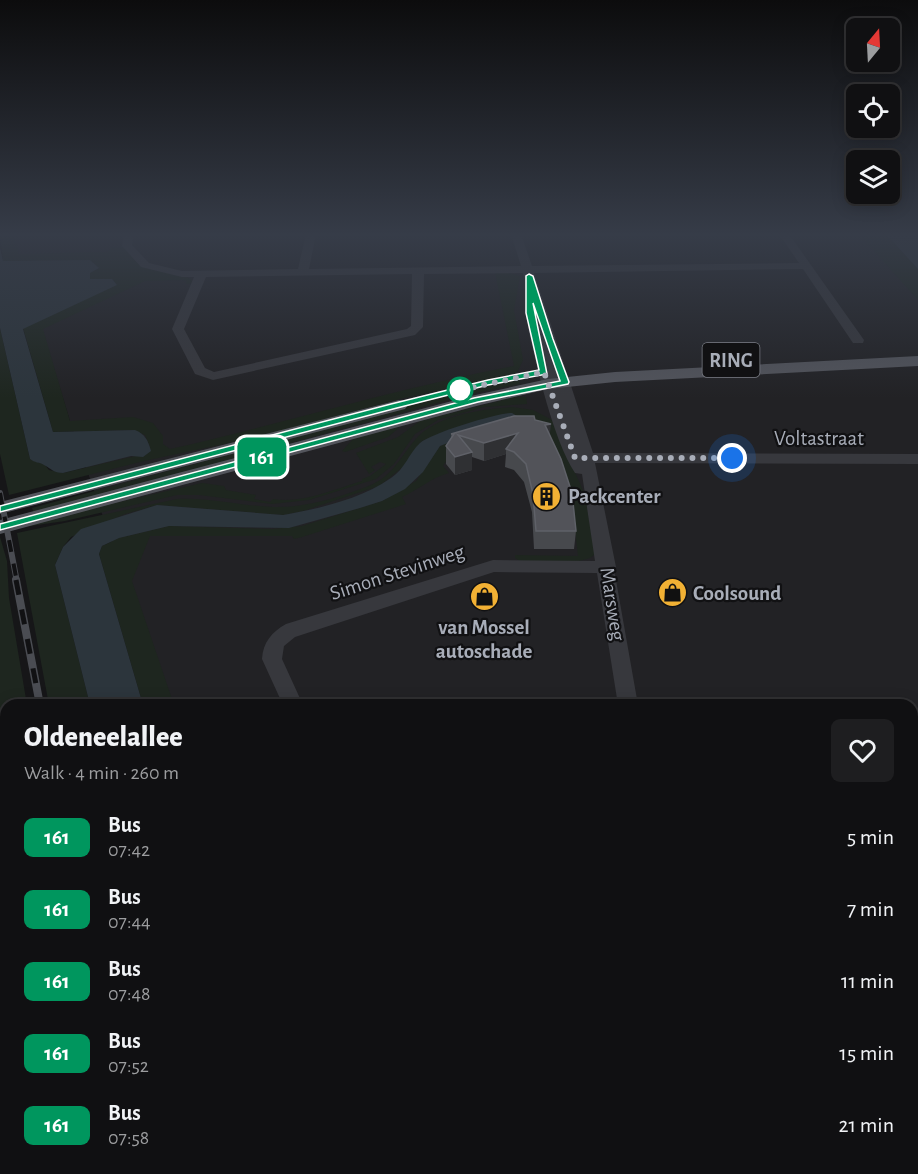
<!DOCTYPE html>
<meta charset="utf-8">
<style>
body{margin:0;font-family:"Alegreya Sans",sans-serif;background:#1e1e20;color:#f1f3f6;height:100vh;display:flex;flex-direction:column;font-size:22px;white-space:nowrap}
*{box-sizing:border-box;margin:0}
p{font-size:20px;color:#9c9d9f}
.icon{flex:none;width:33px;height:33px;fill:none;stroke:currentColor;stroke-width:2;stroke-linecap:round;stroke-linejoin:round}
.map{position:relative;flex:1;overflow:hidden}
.drawer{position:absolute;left:0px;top:699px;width:918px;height:476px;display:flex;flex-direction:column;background:#101012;border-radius:18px 18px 0 0;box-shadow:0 3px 15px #0003,0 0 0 2px #303032}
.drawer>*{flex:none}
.badge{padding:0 12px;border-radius:9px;font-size:21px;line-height:39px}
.needle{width:39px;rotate:18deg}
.tools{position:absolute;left:846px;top:18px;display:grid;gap:12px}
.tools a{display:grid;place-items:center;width:54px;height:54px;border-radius:9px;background:#101012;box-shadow:0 3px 15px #0003,0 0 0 2px #303032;font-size:30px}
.you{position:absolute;width:30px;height:30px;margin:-15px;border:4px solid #fff;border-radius:50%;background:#1a73e8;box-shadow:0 0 0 9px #1a73e833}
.map>.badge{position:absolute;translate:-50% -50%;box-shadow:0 0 0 3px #fff}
.round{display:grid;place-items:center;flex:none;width:63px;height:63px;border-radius:9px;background:#1e1e20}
.overview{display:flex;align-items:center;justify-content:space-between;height:102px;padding:0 24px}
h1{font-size:28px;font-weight:800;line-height:45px}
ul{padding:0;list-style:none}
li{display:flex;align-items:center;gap:18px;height:72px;padding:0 24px}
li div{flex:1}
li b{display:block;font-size:22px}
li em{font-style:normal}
li .badge{min-width:66px;font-weight:700;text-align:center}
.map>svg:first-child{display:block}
</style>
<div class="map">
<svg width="918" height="1174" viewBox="0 0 918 1174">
<rect width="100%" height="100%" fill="#161618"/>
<path fill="#222225" d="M 5,234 L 918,234 L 918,1174 L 329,1174 L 327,1169 L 912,1168 L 912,705 L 168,705 L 70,421 L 19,255 Z"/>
<path fill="#1e261f" d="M 0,234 L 12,234 L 19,254 L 108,252 L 112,247 L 123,247 L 148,269 L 185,276 L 192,280 L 193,283 L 186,284 L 187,281 L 182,280 L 145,281 L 43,329 L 70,421 L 133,417 L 153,423 L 163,436 L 163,444 L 170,449 C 285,423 398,388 514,366 L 495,272 L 507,272 L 520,276 L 514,310 L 523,360 L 517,373 L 400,399 L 267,435 L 144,461 L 9,495 L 0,454 L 0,328 L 30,459 L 45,465 L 49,470 L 63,473 L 144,454 L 150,447 L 145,435 L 134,430 L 53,432 L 23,328 L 117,284 L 112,280 L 90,279 L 90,273 L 99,268 L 90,260 L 3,261 Z
M 859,234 L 886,234 L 918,269 L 918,300 Z
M 519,380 L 520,384 L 467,395 L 34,513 L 32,508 L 464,391 Z
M 515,397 L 526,397 L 527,404 L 484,407 L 438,420 L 415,434 L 394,464 L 376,479 L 309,500 L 272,504 L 199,495 L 177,495 L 65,521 L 30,526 L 29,523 L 202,483 L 224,486 L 226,490 L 256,495 L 254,499 L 270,502 L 273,499 C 302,504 335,489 362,481 L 362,479 L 370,476 L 386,464 L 380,462 L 371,467 L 375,470 L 369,474 L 356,453 L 398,437 L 420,421 Z
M 512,407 L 533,410 L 552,420 L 585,495 L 595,554 C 584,567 537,561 520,561 L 515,558 L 515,555 L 578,556 L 573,513 L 545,439 L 454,448 L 443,466 L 449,473 C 430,478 420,489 402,497 L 406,504 L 302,537 L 294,539 L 292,536 L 150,536 L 132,581 L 174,705 L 143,705 L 99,554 L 102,546 L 119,538 L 169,526 L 272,529 L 302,526 L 382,501 L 416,481 L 440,446 L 507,413 L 422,441 L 403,467 L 379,486 L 303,511 L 283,515 L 157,505 L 125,514 L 71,537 L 63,547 L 55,565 L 90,705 L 49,705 L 17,533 L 177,499 C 209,497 241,506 273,507 C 303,508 338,498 366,487 C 394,476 397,461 415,440 C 435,415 482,409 512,407 Z
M 400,427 L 388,437 L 345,452 L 342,451 L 355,437 Z
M 0,537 L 7,561 L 9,598 L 27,705 L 6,705 L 6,1168 L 108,1169 L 109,1174 L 0,1174 Z
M 141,1169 L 207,1169 L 209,1174 L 142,1174 Z"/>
<path fill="#2c353c" d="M 886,234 L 918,234 L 918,269 Z
M 0,248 L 3,261 L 90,260 L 99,268 L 90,273 L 90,279 L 112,279 L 117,285 L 23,329 L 53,432 L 135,430 C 145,434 148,440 151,451 L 143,457 L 131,456 L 63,473 C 53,473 52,469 44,465 C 39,462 35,463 30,459 L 0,328 Z
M 512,413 L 517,416 L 440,446 L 423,472 L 405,489 L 382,501 L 360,508 L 289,528 L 169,526 L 119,538 L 102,546 L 99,554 L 143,705 L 90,705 L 55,565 L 63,547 L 81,529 L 157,505 L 283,515 C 318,509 361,499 391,478 C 405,469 409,453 420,443 C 432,433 497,413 512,413 Z
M 207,1169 L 283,1169 L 285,1174 L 209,1174 Z"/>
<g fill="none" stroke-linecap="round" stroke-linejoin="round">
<path fill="#37383d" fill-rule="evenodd" d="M 124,234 L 134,234 L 132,245 L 149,263 L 182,271 L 298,269 L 306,234 L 316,234 L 309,269 L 521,266 L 511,234 L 521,234 L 532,266 L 799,263 L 779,234 L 789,234 L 864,340 L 863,343 L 853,343 L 803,269 L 534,273 L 593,453 L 918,454 L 918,464 L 595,463 L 616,567 L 614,569 L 638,705 L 618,705 L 597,573 L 494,572 L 295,637 L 284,646 L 282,659 L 303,705 L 283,705 L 262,659 C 263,642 272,632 286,624 L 493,560 L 595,561 L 582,474 L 575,473 C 553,439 537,368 528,328 L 534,324 L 539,326 L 523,273 L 424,274 L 423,327 L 415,335 L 213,380 L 195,374 L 172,329 L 194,277 L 182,277 L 141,267 L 122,246 ZM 412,274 L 411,326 L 407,329 L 214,372 L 205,368 L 184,329 L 206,277 Z
M 912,814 L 918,814 L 918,834 L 912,834 Z
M 683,1168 L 713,1168 L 714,1174 L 684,1174 Z"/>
<path fill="#53555c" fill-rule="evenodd" d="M 918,356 L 918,366 L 615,382 L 548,389 L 480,405 L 0,534 L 0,520 L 471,396 L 548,379 L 615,372 Z
M 399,400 L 405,401 L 408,405 L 405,409 L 0,514 L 0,502 Z"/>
<defs>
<path id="rail-far2" d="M 0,493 L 17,582"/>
<path id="rail-far1" d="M 16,580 L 40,705"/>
<path id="rail" d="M 128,1168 L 129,1174"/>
</defs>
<use href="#rail-far2" stroke="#4a4c52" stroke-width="6"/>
<use href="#rail-far1" stroke="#4a4c52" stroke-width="8"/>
<use href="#rail" stroke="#4a4c52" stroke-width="9"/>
<use href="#rail-far2" stroke="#111113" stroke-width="4" stroke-dasharray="12" stroke-linecap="butt"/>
<use href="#rail-far1" stroke="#111113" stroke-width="5" stroke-dasharray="15" stroke-linecap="butt"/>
<use href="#rail" stroke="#111113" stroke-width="7" stroke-dasharray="20" stroke-linecap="butt"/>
</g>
<path fill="#47494d" d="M 535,420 L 550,435 L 576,531 L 574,549 L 534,549 L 532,512 L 524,482 L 514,470 L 505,467 L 506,454 L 484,461 L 472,457 L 472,470 L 455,475 L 446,464 L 446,446 L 451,438 L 451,434 Z"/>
<path fill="#2f3033" d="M 551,424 L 549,441 L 545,425 Z
M 518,433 L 506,449 L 506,454 L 484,461 L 484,443 Z
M 472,452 L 472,470 L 455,475 L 455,457 Z"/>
<path fill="#525359" stroke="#5f6168" stroke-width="1.5" d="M 514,416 L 534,416 L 535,420 L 551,424 L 545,425 L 561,459 L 572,493 L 576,531 L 536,531 L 533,494 L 526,464 L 514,452 L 506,449 L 518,433 L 484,443 L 458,435 L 472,452 L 455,457 L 446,446 L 454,434 L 451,434 Z"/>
<linearGradient id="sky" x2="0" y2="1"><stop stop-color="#0c0c0d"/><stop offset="0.59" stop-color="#363c48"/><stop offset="1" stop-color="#363c48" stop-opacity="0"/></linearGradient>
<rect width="918" height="398" fill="url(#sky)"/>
<path fill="#00965e" stroke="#fff" stroke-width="1.5" d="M 529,274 L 533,276 L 553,339 L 569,382 L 568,384 L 478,402 L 0,530 L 0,524 L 474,398 L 560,381 L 533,303 L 547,374 L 488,385 L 397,408 L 0,512 L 0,506 L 391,404 L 488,380 L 539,370 L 526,313 L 526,276 Z"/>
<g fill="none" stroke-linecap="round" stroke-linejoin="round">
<path stroke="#a8adb8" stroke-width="6" stroke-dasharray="0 10.8" d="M 460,390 L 451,392 L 544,372 L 575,458 L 732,458"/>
</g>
<defs>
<symbol id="building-disc" viewBox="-11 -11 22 22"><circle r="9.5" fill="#f2b134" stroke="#111113"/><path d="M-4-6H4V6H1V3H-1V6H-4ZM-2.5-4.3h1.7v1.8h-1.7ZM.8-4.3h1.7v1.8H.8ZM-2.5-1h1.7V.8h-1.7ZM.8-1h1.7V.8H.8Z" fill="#111"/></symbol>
<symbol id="shop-disc" viewBox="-11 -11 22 22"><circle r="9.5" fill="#f2b134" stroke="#111113"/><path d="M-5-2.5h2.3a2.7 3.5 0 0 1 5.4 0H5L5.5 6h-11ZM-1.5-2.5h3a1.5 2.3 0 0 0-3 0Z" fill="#111"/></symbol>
</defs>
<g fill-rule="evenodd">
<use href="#building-disc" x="530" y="480" width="33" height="33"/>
<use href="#shop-disc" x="656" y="576" width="33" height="33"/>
<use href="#shop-disc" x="468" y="580" width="33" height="33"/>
</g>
<circle fill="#fff" stroke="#00965e" stroke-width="3" cx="460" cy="390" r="12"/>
<g text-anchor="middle" stroke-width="4.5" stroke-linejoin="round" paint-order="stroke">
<rect fill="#111113" stroke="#7b7e86" stroke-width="1.5" x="702.5" y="343" width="57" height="34" rx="4.5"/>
<g font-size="20" font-weight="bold" fill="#a8adb8">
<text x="731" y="367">RING</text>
</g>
<g font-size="21" fill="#a8adb8" stroke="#111113">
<text x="819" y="445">Voltastraat</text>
<text transform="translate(397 572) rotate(-18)" y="7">Simon Stevinweg</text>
<text transform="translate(613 604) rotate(81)" y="7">Marsweg</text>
</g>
<g font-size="21" font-weight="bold" fill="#a8adb8" stroke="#111113" text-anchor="start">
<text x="568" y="503">Packcenter</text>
<text x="693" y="600">Coolsound</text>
<text x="484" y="634" text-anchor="middle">van Mossel<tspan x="484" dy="24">autoschade</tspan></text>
</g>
</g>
</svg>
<div class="tools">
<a><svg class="needle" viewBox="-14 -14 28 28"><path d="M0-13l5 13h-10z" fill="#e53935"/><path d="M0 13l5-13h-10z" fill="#9c9d9f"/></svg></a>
<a><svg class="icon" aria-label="locate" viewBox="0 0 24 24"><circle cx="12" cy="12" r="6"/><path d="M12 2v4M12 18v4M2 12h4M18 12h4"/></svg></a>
<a><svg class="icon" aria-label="layers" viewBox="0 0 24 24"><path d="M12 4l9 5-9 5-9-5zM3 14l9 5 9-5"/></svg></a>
</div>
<div class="you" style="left:732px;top:458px"></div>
<b class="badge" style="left:262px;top:457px;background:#00965e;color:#fff">161</b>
<section class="drawer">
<div class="overview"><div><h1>Oldeneelallee</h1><p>Walk · 4 min · 260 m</p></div><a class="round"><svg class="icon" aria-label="heart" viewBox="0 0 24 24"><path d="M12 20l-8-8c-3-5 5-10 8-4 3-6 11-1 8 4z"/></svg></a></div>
<ul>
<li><span class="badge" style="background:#00965e;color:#fff">161</span><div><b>Bus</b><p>07:42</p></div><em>5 min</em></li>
<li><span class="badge" style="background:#00965e;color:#fff">161</span><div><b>Bus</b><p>07:44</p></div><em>7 min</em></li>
<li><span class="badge" style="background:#00965e;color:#fff">161</span><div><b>Bus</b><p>07:48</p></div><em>11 min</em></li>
<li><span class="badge" style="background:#00965e;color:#fff">161</span><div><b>Bus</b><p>07:52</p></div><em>15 min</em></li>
<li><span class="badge" style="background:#00965e;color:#fff">161</span><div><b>Bus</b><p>07:58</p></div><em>21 min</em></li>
</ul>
</section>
</div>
